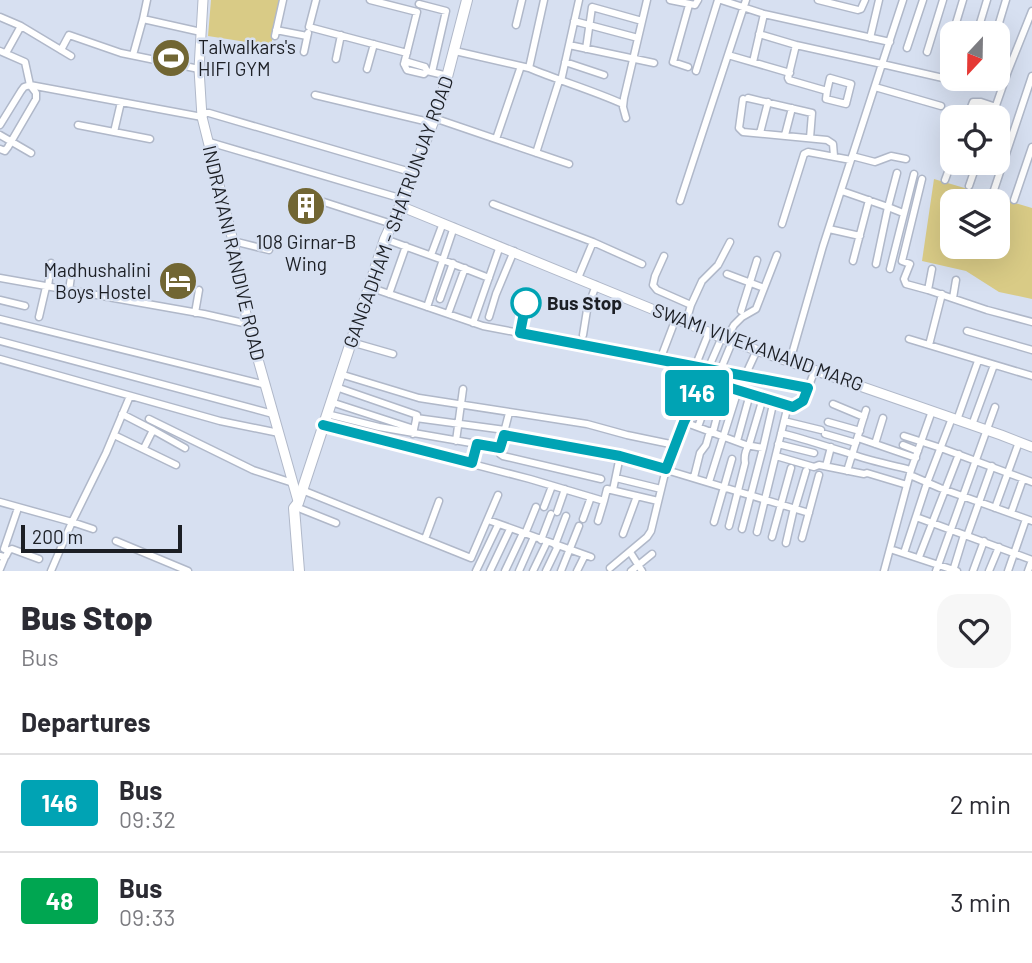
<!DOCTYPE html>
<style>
body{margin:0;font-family:Barlow,sans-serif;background:#f7f7f7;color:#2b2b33;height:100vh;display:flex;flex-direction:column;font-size:26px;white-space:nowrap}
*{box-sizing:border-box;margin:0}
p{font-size:23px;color:#7c7c81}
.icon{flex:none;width:38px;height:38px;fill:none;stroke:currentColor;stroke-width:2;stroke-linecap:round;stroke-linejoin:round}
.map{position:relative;height:571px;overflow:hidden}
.drawer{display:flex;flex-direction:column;background:#fff;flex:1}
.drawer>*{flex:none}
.badge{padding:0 14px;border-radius:5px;font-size:24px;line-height:46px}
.needle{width:46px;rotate:202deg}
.tools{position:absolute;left:940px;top:21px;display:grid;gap:14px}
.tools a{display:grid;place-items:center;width:70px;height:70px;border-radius:14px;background:#fff;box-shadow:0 7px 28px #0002;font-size:35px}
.scale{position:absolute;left:21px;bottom:18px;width:161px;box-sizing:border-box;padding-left:7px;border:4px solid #1c1f25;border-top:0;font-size:19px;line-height:24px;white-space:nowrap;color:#1c1f25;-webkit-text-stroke:5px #d7e0f1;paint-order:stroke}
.map>.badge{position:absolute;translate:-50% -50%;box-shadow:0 0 0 4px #fff}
h2{padding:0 21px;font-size:26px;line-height:63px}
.round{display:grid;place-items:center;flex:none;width:74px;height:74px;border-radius:21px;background:#f7f7f7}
.summary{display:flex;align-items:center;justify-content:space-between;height:119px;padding:0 21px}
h1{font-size:33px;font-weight:800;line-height:52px}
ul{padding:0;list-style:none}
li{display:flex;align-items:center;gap:21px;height:98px;padding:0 21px;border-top:2px solid #e1e1e2}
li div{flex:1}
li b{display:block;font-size:26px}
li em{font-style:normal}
li .badge{min-width:77px;font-weight:700;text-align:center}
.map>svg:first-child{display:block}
</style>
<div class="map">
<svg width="1032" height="571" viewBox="0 0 1032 571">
<rect width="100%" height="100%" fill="#d7e0f1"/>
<path fill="#d9cb86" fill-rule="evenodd" d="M 211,0 L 279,0 L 271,46 L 208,36 Z
M 934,179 L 1032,208 L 1032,299 L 999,292 L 966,271 L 922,261 ZM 952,201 L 998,201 L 998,247 L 952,247 Z"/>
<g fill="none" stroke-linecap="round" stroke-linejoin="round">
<defs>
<path id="street" d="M 147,0 L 143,19 L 201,32
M 316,0 L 309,27 L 407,53
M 370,0 L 417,12 L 404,64
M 670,0 L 695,5 L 698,0
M 721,0 L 764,14 L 890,42
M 818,0 L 858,10 L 861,9 L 865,0
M 903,0 L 882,64 L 956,81
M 419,4 L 446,11 L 432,72
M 0,17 L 21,26 L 6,53
M 574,21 L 638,38
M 516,25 L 522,0
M 21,26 L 71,56
M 276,30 L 307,36
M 953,33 L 963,0
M 977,33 L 987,0
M 996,33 L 1006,0
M 759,34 L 796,45 L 882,64 L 823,246 L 790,361
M 275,36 L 283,0
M 870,38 L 879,0
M 569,45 L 654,63
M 796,45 L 788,78 L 789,80 L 827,91 L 830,78 L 851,84 L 846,104 L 826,99 L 827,91
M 907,48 L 923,0
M 586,49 L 592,7 L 642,21
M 61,50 L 69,35 L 121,53 L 199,69
M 0,51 L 25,62 L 30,85 L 24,87 L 21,91 L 0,125
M 455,51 L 529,68 L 544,0
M 304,52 L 308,33
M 927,52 L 943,0
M 133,55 L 143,19
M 728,55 L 790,73
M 946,55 L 952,35
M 336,59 L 341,35
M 565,62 L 604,75
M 753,62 L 764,14
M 404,64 L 408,62 L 425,67 L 427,71 L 448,76
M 404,64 L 407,70 L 424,74 L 427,71
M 688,67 L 673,62 L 689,5
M 529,68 C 560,81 592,90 623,104
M 367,69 L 374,44
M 696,71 L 718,0
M 561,81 L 579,0
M 30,85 L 202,117 L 206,113 L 209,113 L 414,173
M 875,87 L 941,106
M 315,95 L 433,123
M 748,98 L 812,113 L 810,138
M 743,99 L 739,128 L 743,132 L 827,140 L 833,144 L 834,156
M 967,117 L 973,102 L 981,102 L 996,107
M 992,117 L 1008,71 L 1032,11
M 434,118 L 569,164
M 626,118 L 623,107 L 624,98 L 647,0
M 78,125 L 150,139
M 114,132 L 121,102
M 760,133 L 768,102
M 0,135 L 31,153
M 785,135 L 792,108
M 496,139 L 521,66
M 209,142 L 403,199
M 0,149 L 5,151 L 8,147 L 36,99 L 36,93 L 30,85
M 536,153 L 559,81
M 852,156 L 875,162 L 891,156 L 906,159
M 897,173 L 888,207 L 903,213
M 922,179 L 904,253 L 902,261 L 910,264 L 904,279 L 906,284 L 928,290 L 987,310 L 1032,322
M 945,180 L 952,161
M 969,186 L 977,163
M 842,191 L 888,207 L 876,264
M 993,193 L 1032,76
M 1014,200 L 1032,147
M 680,201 L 746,0
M 324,202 L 392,224
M 493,204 L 593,242 L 642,264
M 782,224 L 804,154 L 808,152 L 851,160
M 829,229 L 860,236
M 385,239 L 443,260 L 489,278
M 233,241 L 269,250
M 431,255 L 443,223
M 664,256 L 655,276 L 653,285 L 657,290 L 691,305 L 686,322
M 853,261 L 869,200
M 890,269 L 914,174
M 727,274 L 764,288
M 0,278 L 204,314 L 248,324
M 578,278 L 593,242
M 48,287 L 51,263
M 369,287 L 483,326 L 798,386 L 808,388 L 815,370
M 928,290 L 932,269
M 69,291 L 72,269
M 389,294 L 406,246
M 953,298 L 956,280
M 440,299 L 453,263
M 0,300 L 25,306
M 691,305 L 702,281 L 718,265 L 730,242
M 427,307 L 454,227
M 741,311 L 757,260
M 195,313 L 199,290
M 448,314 L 465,268
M 39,317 L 46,287
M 489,317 L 496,294 L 514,251
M 0,319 L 266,385
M 473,323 L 500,246
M 967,331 L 1032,350
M 520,333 L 526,303
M 583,335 L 587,310 L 596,285
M 726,339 L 734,325 L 742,317 L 756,309 L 777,255
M 909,339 L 1032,376
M 0,341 L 273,414
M 351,342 L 393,354
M 929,345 L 942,294
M 0,359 L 220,421 L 279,433
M 660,360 L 676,318
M 695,367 L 709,332
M 708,369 L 722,337
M 720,371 L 732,342
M 340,374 L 419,398 L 587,424 L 627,435 L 675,445
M 745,376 L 757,350
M 336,387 L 417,415 L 413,434
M 331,402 L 414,429
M 833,404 L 864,417
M 122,414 L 153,430 L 144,448
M 327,414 L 379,427 L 500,448 L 500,454 L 503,456 L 601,479
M 416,418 L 505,430
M 149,419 L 253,470 L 293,483
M 957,420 L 978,361
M 784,421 L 821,430
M 828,422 L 860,431
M 323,425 L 530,479 L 604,501 L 607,489 L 658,501
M 972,425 L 994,365
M 698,427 L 714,382
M 153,430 L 185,448
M 713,432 L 725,386
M 781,433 C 805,439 828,447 851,454 C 871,461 891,465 911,470
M 825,434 L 856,443
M 114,435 L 176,465
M 504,435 L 620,456 L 809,513
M 904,436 L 941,448 L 1032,482
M 858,438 L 916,458
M 456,441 L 463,389
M 737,441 L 750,394
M 778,444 L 814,453
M 875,444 L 883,418
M 903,445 L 918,451
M 500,448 L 509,413
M 763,448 L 746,445 L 684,422 L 703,381 L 711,382 L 793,407 L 803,401 L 808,388
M 776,456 L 814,467 L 819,465 L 864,474 L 867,473 L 907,485
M 472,463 L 477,444
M 826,466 L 831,447
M 847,471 L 866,410
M 910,475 L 940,488 L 1032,521
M 694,477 L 700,453 L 706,445 L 710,431
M 616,478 L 661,489
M 709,482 L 738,390
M 302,490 L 471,558 L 498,495
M 613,490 L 620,456
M 0,502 L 72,522 L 93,529
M 544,507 L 552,486
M 795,508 L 806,471
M 995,508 L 1019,442
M 301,509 L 336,523
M 557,512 L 565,489
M 1011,513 L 1023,479
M 916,517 L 1032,560
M 583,519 L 591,497
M 488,520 L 591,557
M 598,521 L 604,501
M 714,522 L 732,459
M 729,526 L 745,463 C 744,456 745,451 749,445 L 763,398
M 742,529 L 763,448 L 774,400
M 757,532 L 788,405
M 525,534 L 536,507
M 623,534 L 637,496
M 967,536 L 992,466
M 772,537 L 791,468
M 802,538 L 819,475
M 425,539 L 439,501
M 541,540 L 551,514
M 116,541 L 188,571
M 786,543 L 794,508
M 555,545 L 566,516
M 4,549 L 17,511
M 890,549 L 957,571
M 7,551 L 12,549 L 39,559
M 630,552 L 642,571
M 904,553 L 927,483 L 952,418
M 0,556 L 4,557 L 6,556 L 8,552 L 5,549
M 919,557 L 959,454
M 610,568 L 647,537 L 651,531 L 666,469 L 684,422
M 0,569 L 5,557
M 51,571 L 72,522 L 106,453 L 130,396
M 476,571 L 498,525
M 490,571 L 510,529
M 505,571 L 523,533
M 519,571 L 534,537
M 533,571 L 547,542
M 546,571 L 558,546
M 561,571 L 579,526
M 577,571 L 585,555
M 631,571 L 652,554
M 884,571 L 911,470 L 932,411
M 936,571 L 995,407
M 953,571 L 964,535
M 973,571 L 984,541
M 989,571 L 999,547
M 1008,571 L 1026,519
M 1028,571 L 1032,560"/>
<path id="secondary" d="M 203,0 L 199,69 L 202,117 L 233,241 L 239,280 L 248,324 L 298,501
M 400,206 L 730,341 L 1001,435 L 1032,447"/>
<path id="primary" d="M 299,571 L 294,508 L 298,503 L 385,239 L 400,206 L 440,104 L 467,0"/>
</defs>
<use href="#street" stroke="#b0b8c9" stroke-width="9"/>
<use href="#secondary" stroke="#b0b8c9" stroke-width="11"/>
<use href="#primary" stroke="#b0b8c9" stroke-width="12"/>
<use href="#street" stroke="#fff" stroke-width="6"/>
<use href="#secondary" stroke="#fff" stroke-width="9"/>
<use href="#primary" stroke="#fff" stroke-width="10"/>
</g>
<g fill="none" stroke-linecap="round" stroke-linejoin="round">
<defs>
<path id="line" d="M 323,425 L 472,463 L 477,444 L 500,448 L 504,435 L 620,456 L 666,469 L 684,422 L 703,382 L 711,382 L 793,407 L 803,401 L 808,388 L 520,333 L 526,303"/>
</defs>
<use href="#line" stroke="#fff" stroke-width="16"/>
<use href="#line" stroke="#00a3b4" stroke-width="10"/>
</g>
<defs>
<symbol id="stadium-disc" viewBox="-11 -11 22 22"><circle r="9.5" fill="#716633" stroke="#d7e0f1"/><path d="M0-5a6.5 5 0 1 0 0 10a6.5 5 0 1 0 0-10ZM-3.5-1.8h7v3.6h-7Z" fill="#fff"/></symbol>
<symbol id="building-disc" viewBox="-11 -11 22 22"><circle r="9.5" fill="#716633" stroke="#d7e0f1"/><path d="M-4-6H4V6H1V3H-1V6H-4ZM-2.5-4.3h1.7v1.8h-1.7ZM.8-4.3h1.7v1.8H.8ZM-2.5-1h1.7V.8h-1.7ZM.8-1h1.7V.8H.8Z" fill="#fff"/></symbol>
<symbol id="hotel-disc" viewBox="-11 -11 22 22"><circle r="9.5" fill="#716633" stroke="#d7e0f1"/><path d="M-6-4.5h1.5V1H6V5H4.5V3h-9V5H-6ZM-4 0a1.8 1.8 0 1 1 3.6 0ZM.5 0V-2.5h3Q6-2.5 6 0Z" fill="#fff"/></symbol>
</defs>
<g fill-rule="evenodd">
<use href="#stadium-disc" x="149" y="36" width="44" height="44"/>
<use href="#building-disc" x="284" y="184" width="44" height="44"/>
<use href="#hotel-disc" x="156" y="259" width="44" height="44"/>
</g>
<circle fill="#fff" stroke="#00a3b4" stroke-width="3.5" cx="526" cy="303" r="14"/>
<g text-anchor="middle" stroke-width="5" stroke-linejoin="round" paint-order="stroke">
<g font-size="19" fill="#1c1f25" stroke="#d7e0f1" text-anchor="start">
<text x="198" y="54">Talwalkars's<tspan x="198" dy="22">HIFI GYM</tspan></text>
<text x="306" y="249" text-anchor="middle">108 Girnar-B<tspan x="306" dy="22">Wing</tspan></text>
<text x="151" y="277" text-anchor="end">Madhushalini<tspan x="151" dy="22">Boys Hostel</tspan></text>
</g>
<g font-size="19" fill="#1c1f25" stroke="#d7e0f1">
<text transform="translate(398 212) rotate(-70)" y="7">GANGADHAM - SHATRUNJAY ROAD</text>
<text transform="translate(234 253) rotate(77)" y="7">INDRAYANI RANDIVE ROAD</text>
<text transform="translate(758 347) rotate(20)" y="7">SWAMI VIVEKANAND MARG</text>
</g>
<g font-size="19" font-weight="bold" fill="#1c1f25" stroke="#d7e0f1" text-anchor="start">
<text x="547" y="310">Bus Stop</text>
</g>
</g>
</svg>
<div class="tools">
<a><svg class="needle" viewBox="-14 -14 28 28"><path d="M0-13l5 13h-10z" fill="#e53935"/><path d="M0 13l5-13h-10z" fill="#7c7c81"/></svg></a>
<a><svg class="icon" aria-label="locate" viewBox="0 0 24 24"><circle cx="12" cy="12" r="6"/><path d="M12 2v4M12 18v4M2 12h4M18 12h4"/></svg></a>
<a><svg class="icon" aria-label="layers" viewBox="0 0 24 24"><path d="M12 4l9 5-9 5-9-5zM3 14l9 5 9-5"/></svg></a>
</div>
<div class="scale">200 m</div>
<b class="badge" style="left:697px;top:393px;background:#00a3b4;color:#fff">146</b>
</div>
<section class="drawer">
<div class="summary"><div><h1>Bus Stop</h1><p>Bus</p></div><a class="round"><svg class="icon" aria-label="heart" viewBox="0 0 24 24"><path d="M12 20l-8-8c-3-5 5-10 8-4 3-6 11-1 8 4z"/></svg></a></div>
<h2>Departures</h2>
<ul>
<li><span class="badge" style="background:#00a3b4;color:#fff">146</span><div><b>Bus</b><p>09:32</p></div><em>2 min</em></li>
<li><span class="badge" style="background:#00a651;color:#fff">48</span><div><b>Bus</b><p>09:33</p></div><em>3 min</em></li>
</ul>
</section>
